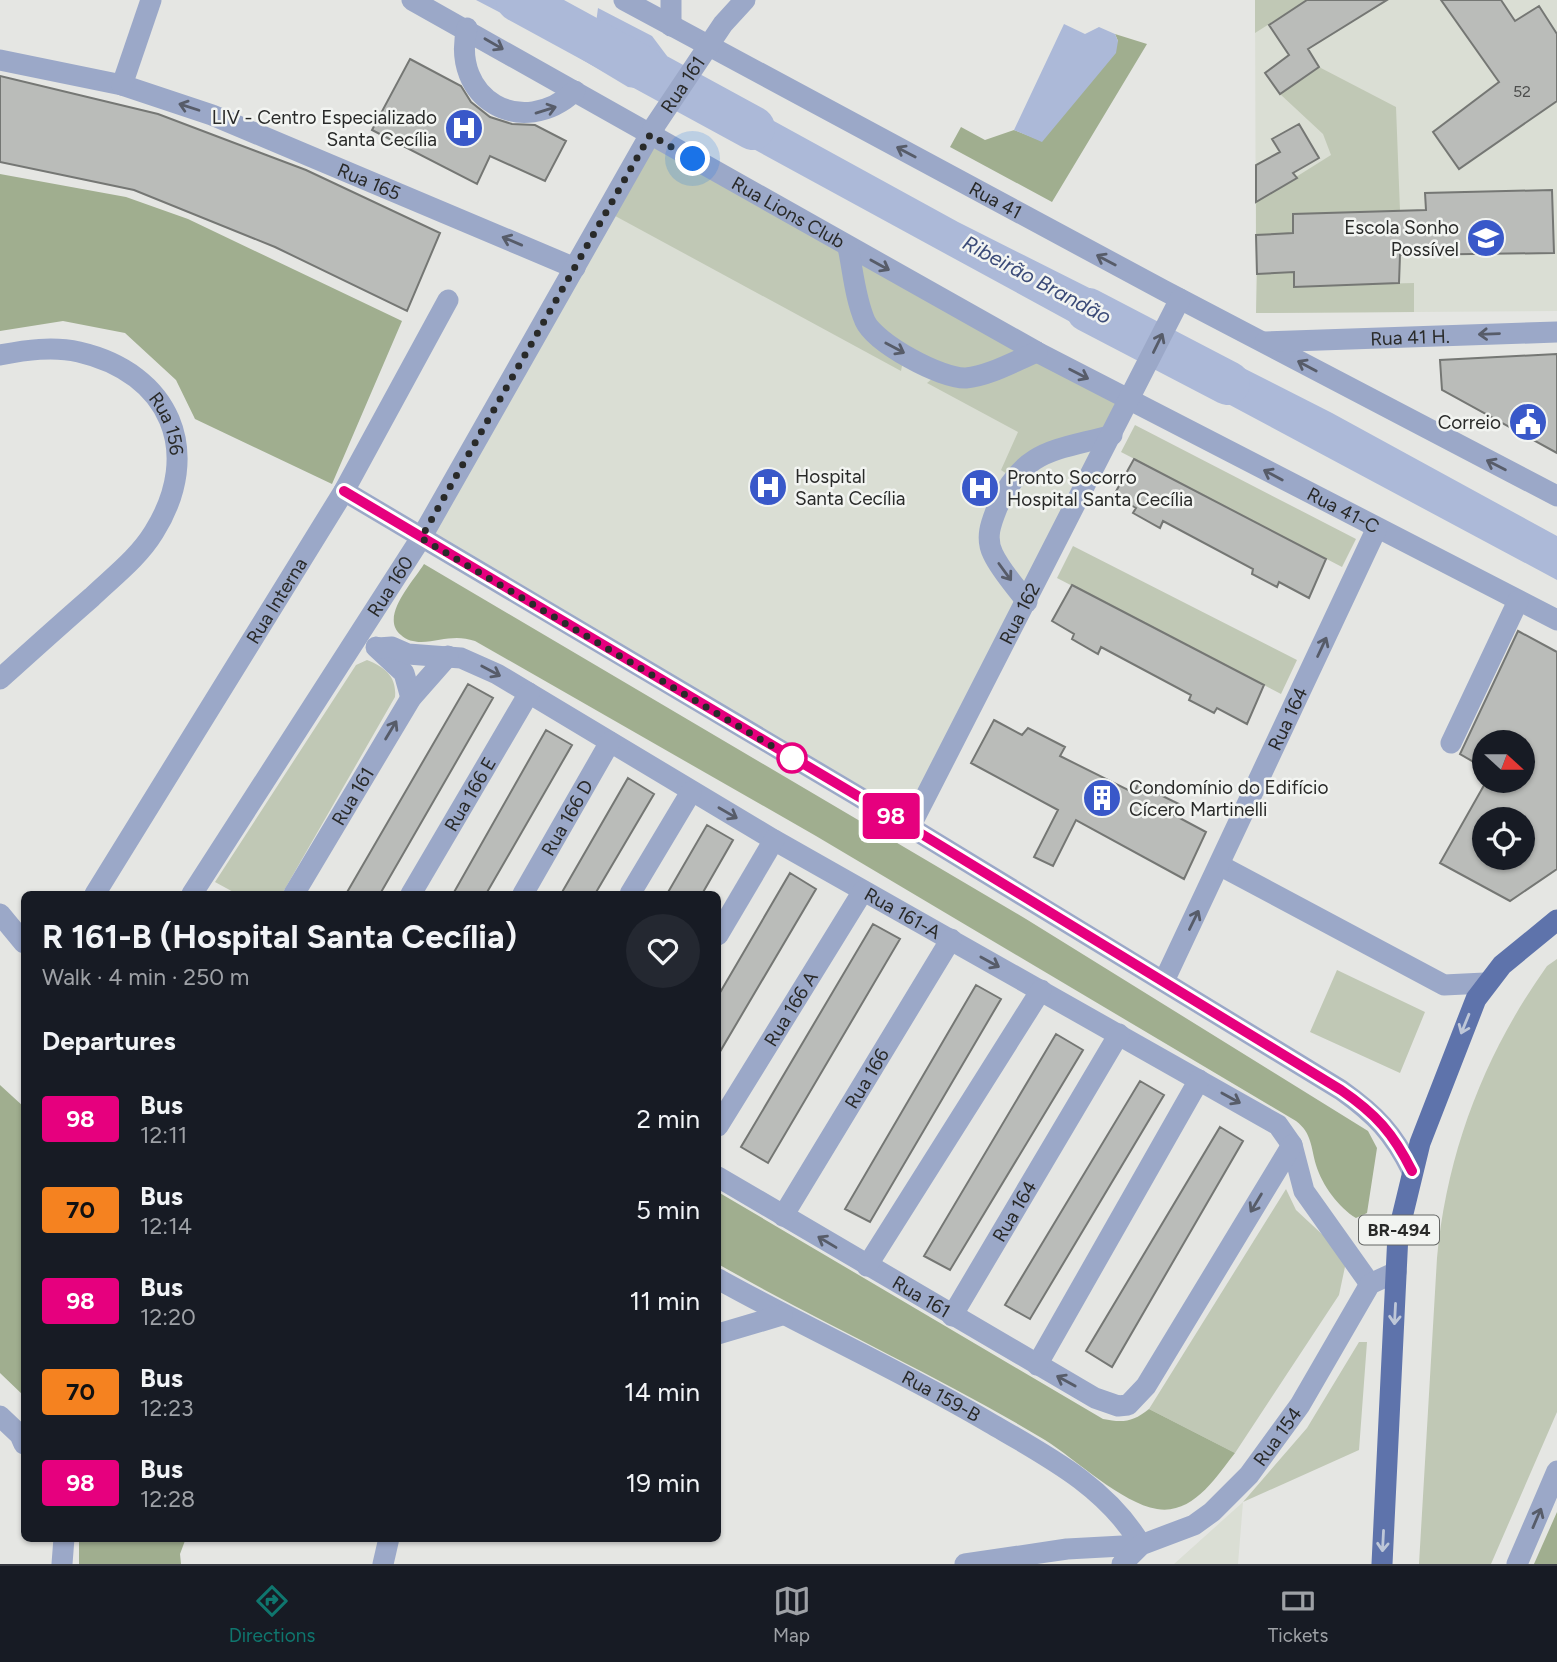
<!DOCTYPE html>
<meta charset="utf-8">
<style>
body{margin:0;font-family:Figtree,sans-serif;background:#242831;color:#f1f3f6;height:100vh;display:flex;flex-direction:column;font-size:26px;white-space:nowrap}
*{box-sizing:border-box;margin:0}
p{font-size:23px;color:#9ea1a6}
.icon{flex:none;width:38px;height:38px;fill:none;stroke:currentColor;stroke-width:2;stroke-linecap:round;stroke-linejoin:round}
.map{position:relative;flex:1;overflow:hidden}
.panel{position:absolute;left:21px;top:891px;width:700px;height:651px;display:flex;flex-direction:column;background:#171b24;border-radius:10px;box-shadow:0 2px 5px #0004}
.panel>*{flex:none}
.badge{padding:0 14px;border-radius:5px;font-size:24px;line-height:46px}
.needle{width:46px;rotate:111deg}
.tools{position:absolute;left:1472px;top:730px;display:grid;gap:14px}
.tools a{display:grid;place-items:center;width:63px;height:63px;border-radius:50%;background:#171b24;box-shadow:0 2px 5px #0004;font-size:35px}
.you{position:absolute;width:35px;height:35px;margin:-18px;border:5px solid #fff;border-radius:50%;background:#1a73e8;box-shadow:0 0 0 10px #1a73e833}
.map>.badge{position:absolute;translate:-50% -50%;box-shadow:0 0 0 4px #fff}
h2{padding:0 21px;font-size:26px;line-height:63px}
.round{display:grid;place-items:center;flex:none;width:74px;height:74px;border-radius:37px;background:#242831}
.overview{display:flex;align-items:center;justify-content:space-between;height:119px;padding:0 21px}
h1{font-size:33px;font-weight:700;line-height:52px}
ul{padding:0;list-style:none}
li{display:flex;align-items:center;gap:21px;height:91px;padding:0 21px}
li div{flex:1}
li b{display:block;font-size:26px}
li em{font-style:normal}
li .badge{min-width:77px;font-weight:700;text-align:center}
.menu{display:flex;justify-content:space-around;align-items:center;height:98px;border-top:2px solid #363941;background:#171b24;font-size:19px;color:#9ea1a6}
.menu a{display:grid;justify-items:center;gap:4px}
.menu .on{color:#0f766e}
.map>svg:first-child{display:block}
</style>
<div class="map">
<svg width="1557" height="1564" viewBox="0 0 1557 1564">
<rect width="100%" height="100%" fill="#e5e6e3"/>
<path fill="#daded4" d="M 1255,0 L 1557,0 L 1557,311 L 1256,313 Z
M 606,211 L 1130,400 L 910,827 L 421,538 Z
M 1243,1502 L 1238,1564 L 1174,1564 Z"/>
<path fill="#c0c8b5" d="M 1255,0 L 1307,0 L 1255,33 Z
M 1319,67 L 1396,107 L 1400,211 L 1293,214 L 1293,233 L 1256,235 L 1256,202 L 1331,155 L 1323,134 L 1280,94 Z
M 650,135 L 1130,400 L 1112,435 L 1007,474 L 1001,470 L 1018,432 L 927,383 L 939,373 L 904,355 L 901,371 L 606,211 Z
M 1294,272 L 1295,286 L 1414,283 L 1414,312 L 1256,313 L 1257,274 Z
M 1135,425 L 1356,539 L 1342,567 L 1121,452 Z
M 1073,546 L 1297,660 L 1281,694 L 1057,578 Z
M 367,660 C 385,667 397,677 395,697 L 282,894 L 237,894 L 215,882 L 356,665 Z
M 1557,959 L 1557,1412 L 1491,1564 L 1419,1564 L 1437,1258 C 1447,1151 1485,1053 1547,966 Z
M 1337,970 L 1425,1012 L 1400,1073 L 1310,1032 Z
M 1286,1189 L 1296,1210 L 1339,1250 L 1346,1262 L 1339,1295 L 1235,1453 L 1149,1409 Z
M 1359,1342 L 1367,1342 L 1359,1450 L 1243,1502 L 1307,1428 Z"/>
<path fill="#a0ae8f" d="M 1115,34 L 1147,44 L 1052,202 L 950,147 L 961,127 L 985,140 L 1014,130 L 1042,141 L 1118,41 Z
M 0,174 L 126,197 L 188,219 L 402,321 L 332,484 L 195,419 L 176,380 L 125,333 L 63,321 L 0,331 Z
M 424,564 L 1026,919 L 1368,1131 L 1377,1148 L 1367,1213 L 1356,1218 C 1339,1208 1322,1185 1316,1165 C 1311,1148 1312,1133 1296,1121 L 816,836 L 475,641 C 455,634 441,641 421,642 C 414,642 406,640 401,635 C 379,617 413,582 424,564 Z
M 0,1085 L 24,1107 L 24,1396 L 0,1373 Z
M 718,1192 L 1103,1419 C 1123,1423 1133,1422 1149,1409 L 1235,1453 C 1216,1477 1193,1515 1157,1509 C 1121,1503 1077,1460 1045,1440 C 939,1376 825,1325 718,1264 Z
M 1557,1512 L 1557,1564 L 1534,1564 Z
M 79,1538 L 186,1538 L 180,1554 L 181,1564 L 79,1564 Z"/>
<path fill="#acb9d8" d="M 476,0 L 558,0 L 596,23 L 598,8 L 652,36 L 667,56 L 650,90 L 628,87 L 528,27 Z
M 1064,24 L 1085,34 L 1099,27 L 1115,34 L 1118,41 L 1116,53 L 1042,142 L 1014,130 Z
M 708,85 L 958,222 L 1149,318 L 1131,355 L 691,115 Z
M 1184,338 L 1332,413 L 1557,536 L 1557,580 L 1168,372 Z"/>
<g fill="none" stroke-linecap="round" stroke-linejoin="round">
<path stroke="#acb9d8" stroke-width="44" d="M 518,0 L 753,128
M 1088,310 L 1228,383"/>
</g>
<path fill="#babcb9" stroke="#757774" stroke-width="2" fill-rule="evenodd" d="M 1307,0 L 1387,0 L 1308,49 L 1319,67 L 1280,94 L 1265,73 L 1289,55 L 1269,25 Z
M 1441,0 L 1501,0 L 1515,21 L 1539,6 L 1557,34 L 1557,101 L 1459,169 L 1433,132 L 1499,82 Z
M 410,59 L 461,86 L 471,102 L 490,117 L 512,124 L 535,125 L 566,141 L 545,181 L 490,156 L 477,184 L 372,130 Z
M 0,76 L 158,114 L 306,170 L 440,233 L 407,311 L 275,247 L 134,190 L 0,162 Z
M 1299,124 L 1319,158 L 1293,173 L 1297,178 L 1256,202 L 1256,165 L 1280,152 L 1272,139 Z
M 1552,190 L 1554,253 L 1400,255 L 1399,283 L 1294,287 L 1294,272 L 1257,274 L 1256,235 L 1293,233 L 1293,214 L 1426,210 L 1425,193 Z
M 1557,354 L 1557,453 L 1442,390 L 1440,360 Z
M 1134,459 L 1326,559 L 1309,598 L 1279,582 L 1277,587 L 1252,574 L 1253,569 L 1163,521 L 1160,528 L 1133,513 L 1136,508 L 1114,495 Z
M 1072,585 L 1264,685 L 1247,724 L 1217,708 L 1214,713 L 1189,700 L 1191,695 L 1101,647 L 1098,654 L 1072,639 L 1074,634 L 1052,621 Z
M 1518,631 L 1557,652 L 1557,869 L 1510,901 L 1440,863 L 1487,780 L 1522,780 L 1522,742 L 1484,742 L 1484,768 L 1460,754 ZM 1484,819 L 1522,819 L 1522,858 L 1484,858 Z
M 468,684 L 493,698 L 380,894 L 346,894 Z
M 994,720 L 1022,735 L 1028,728 L 1065,747 L 1060,756 L 1134,793 L 1138,784 L 1179,804 L 1174,815 L 1206,832 L 1184,879 L 1076,820 L 1053,866 L 1034,857 L 1058,810 L 971,763 Z
M 546,730 L 572,745 L 486,894 L 453,894 Z
M 628,778 L 654,794 L 595,894 L 561,894 Z
M 707,825 L 733,840 L 702,894 L 667,894 Z
M 790,873 L 816,889 L 718,1055 L 718,996 Z
M 873,924 L 900,939 L 768,1163 L 741,1147 Z
M 976,985 L 1001,999 L 870,1222 L 845,1209 Z
M 1056,1034 L 1083,1050 L 950,1270 L 924,1256 Z
M 1140,1081 L 1164,1095 L 1030,1319 L 1005,1305 Z
M 1220,1127 L 1243,1141 L 1112,1367 L 1086,1351 Z"/>
<g fill="none" stroke-linecap="round" stroke-linejoin="round">
<g stroke="#9ba8c8" stroke-width="21">
<path id="s1" d="M 412,0 L 1037,352 L 1557,620"/>
<path id="s2" d="M 624,0 L 1163,290 L 1557,496"/>
<path d="M 671,26 L 671,0"/>
<path d="M 467,28 C 450,99 522,140 575,91"/>
<path id="s3" d="M 0,60 L 122,85 L 212,115 L 575,268"/>
<path d="M 122,85 L 151,0"/>
<path d="M 848,247 C 853,271 855,298 865,321 C 875,343 941,379 966,378 C 989,376 1015,361 1037,352"/>
<path id="s4" d="M 1265,342 L 1557,332"/>
<path id="s5" d="M 0,355 C 26,350 53,346 79,352 C 170,373 204,452 154,532 C 138,558 114,576 92,597 C 61,624 31,651 0,679"/>
<path d="M 344,491 L 910,827 L 1341,1090 C 1376,1115 1393,1133 1412,1171"/>
<path d="M 1027,602 C 1016,587 1001,571 993,554 C 985,538 991,523 997,508 C 1024,448 1055,451 1112,435"/>
<path d="M 376,647 L 404,673 L 411,698"/>
<path id="s6" d="M 378,648 L 392,647 L 408,654 L 461,658 L 497,674 L 774,840 L 1278,1125 L 1292,1145 L 1304,1191 L 1370,1284"/>
<path d="M 1451,743 L 1518,601"/>
<path id="s7" d="M 910,827 L 1180,299"/>
<path d="M 1221,866 L 1444,985 L 1485,983"/>
<path id="s8" d="M 95,894 L 344,491 L 448,300"/>
<path id="s9" d="M 192,894 L 421,538 L 656,124 L 723,24 L 745,0"/>
<path id="s10" d="M 294,894 L 411,698 L 448,656"/>
<path id="s11" d="M 411,894 L 529,693"/>
<path id="s12" d="M 523,894 L 610,742"/>
<path d="M 630,894 L 691,792"/>
<path d="M 0,914 L 24,943"/>
<path d="M 718,935 L 774,840"/>
<path id="s13" d="M 1164,981 L 1376,530"/>
<path id="s14" d="M 718,1126 L 863,891"/>
<path id="s15" d="M 718,1177 L 1095,1398 L 1118,1406 L 1128,1405 L 1146,1386 L 1292,1145"/>
<path id="s16" d="M 783,1216 L 951,939"/>
<path d="M 867,1266 L 1041,990"/>
<path id="s17" d="M 718,1279 C 808,1329 902,1371 990,1423 C 1047,1456 1107,1487 1141,1545 L 1067,1549 L 965,1564"/>
<path id="s18" d="M 952,1316 L 1119,1034"/>
<path d="M 718,1334 L 782,1315"/>
<path d="M 1037,1365 L 1199,1080"/>
<path d="M 0,1416 L 20,1435 L 24,1444"/>
<path d="M 62,1564 L 64,1538"/>
<path d="M 383,1564 L 389,1538"/>
<path id="s19" d="M 1122,1564 L 1141,1545 L 1194,1525 L 1212,1512 L 1249,1475 L 1300,1405 L 1370,1284 L 1396,1272"/>
<path d="M 1517,1564 L 1557,1471"/>
</g>
<path stroke="#5e73ab" stroke-width="21" d="M 1382,1564 L 1398,1234 L 1420,1143 L 1476,999 L 1502,965 L 1557,920"/>
</g>
<defs><path id="oneway-shaft" d="M-6 0H5M1.5-3L5.5 0L1.5 3" fill="none" stroke-width="1.6" stroke-linecap="round" stroke-linejoin="round" transform="scale(1.75)"/></defs>
<g stroke="#575c69">
<use href="#oneway-shaft" transform="translate(494 44) rotate(30)"/>
<use href="#oneway-shaft" transform="translate(189 107) rotate(-162)"/>
<use href="#oneway-shaft" transform="translate(546 110) rotate(-17)"/>
<use href="#oneway-shaft" transform="translate(906 152) rotate(-152)"/>
<use href="#oneway-shaft" transform="translate(512 241) rotate(-157)"/>
<use href="#oneway-shaft" transform="translate(1106 260) rotate(-152)"/>
<use href="#oneway-shaft" transform="translate(880 265) rotate(29)"/>
<use href="#oneway-shaft" transform="translate(1489 334) rotate(178)"/>
<use href="#oneway-shaft" transform="translate(1158 343) rotate(-64)"/>
<use href="#oneway-shaft" transform="translate(895 348) rotate(28)"/>
<use href="#oneway-shaft" transform="translate(1307 366) rotate(-152)"/>
<use href="#oneway-shaft" transform="translate(1079 374) rotate(27)"/>
<use href="#oneway-shaft" transform="translate(1496 465) rotate(-153)"/>
<use href="#oneway-shaft" transform="translate(1273 475) rotate(-152)"/>
<use href="#oneway-shaft" transform="translate(1005 572) rotate(54)"/>
<use href="#oneway-shaft" transform="translate(1322 647) rotate(-65)"/>
<use href="#oneway-shaft" transform="translate(491 671) rotate(28)"/>
<use href="#oneway-shaft" transform="translate(391 730) rotate(-59)"/>
<use href="#oneway-shaft" transform="translate(728 813) rotate(30)"/>
<use href="#oneway-shaft" transform="translate(1194 920) rotate(-64)"/>
<use href="#oneway-shaft" transform="translate(990 962) rotate(29)"/>
<use href="#oneway-shaft" transform="translate(1231 1098) rotate(29)"/>
<use href="#oneway-shaft" transform="translate(1256 1203) rotate(121)"/>
<use href="#oneway-shaft" transform="translate(827 1242) rotate(-149)"/>
<use href="#oneway-shaft" transform="translate(1066 1381) rotate(-151)"/>
<use href="#oneway-shaft" transform="translate(1537 1518) rotate(-67)"/>
</g>
<g stroke="#bec7d8">
<use href="#oneway-shaft" transform="translate(1465 1024) rotate(112)"/>
<use href="#oneway-shaft" transform="translate(1395 1314) rotate(93)"/>
<use href="#oneway-shaft" transform="translate(1383 1541) rotate(93)"/>
</g>
<g fill="none" stroke-linecap="round" stroke-linejoin="round">
<defs>
<path id="line" d="M 344,491 L 910,827 L 1341,1090 C 1376,1114 1393,1133 1412,1171"/>
</defs>
<use href="#line" stroke="#fff" stroke-width="16"/>
<use href="#line" stroke="#e6007e" stroke-width="10"/>
<path stroke="#292a29" stroke-width="7" stroke-dasharray="0 12.6" d="M 693,159 L 650,135 L 421,538 L 792,758"/>
</g>
<defs>
<symbol id="hospital-disc" viewBox="-11 -11 22 22"><circle r="9.5" fill="#3958c9" stroke="#f2f4f1"/><path d="M-5-5h3v3.5h4V-5h3V5h-3V1.5h-4V5h-3Z" fill="#fff"/></symbol>
<symbol id="school-disc" viewBox="-11 -11 22 22"><circle r="9.5" fill="#3958c9" stroke="#f2f4f1"/><path d="M0-5L7-2L0 1L-7-2ZM-4 1L0 2.5L4 1V4Q0 6-4 4Z" fill="#fff"/></symbol>
<symbol id="civic-disc" viewBox="-11 -11 22 22"><circle r="9.5" fill="#3958c9" stroke="#f2f4f1"/><path d="M-.6-6.5H3V-4.5H.6V-3L4-1V1h2V6H-6V1h2V-1L-.6-3ZM-1.2 2.5V6h2.4V2.5Z" fill="#fff"/></symbol>
<symbol id="building-disc" viewBox="-11 -11 22 22"><circle r="9.5" fill="#3958c9" stroke="#f2f4f1"/><path d="M-4-6H4V6H1V3H-1V6H-4ZM-2.5-4.3h1.7v1.8h-1.7ZM.8-4.3h1.7v1.8H.8ZM-2.5-1h1.7V.8h-1.7ZM.8-1h1.7V.8H.8Z" fill="#fff"/></symbol>
</defs>
<g fill-rule="evenodd">
<use href="#hospital-disc" x="442" y="106" width="44" height="44"/>
<use href="#school-disc" x="1464" y="216" width="44" height="44"/>
<use href="#civic-disc" x="1506" y="400" width="44" height="44"/>
<use href="#hospital-disc" x="746" y="465" width="44" height="44"/>
<use href="#hospital-disc" x="958" y="466" width="44" height="44"/>
<use href="#building-disc" x="1080" y="776" width="44" height="44"/>
</g>
<circle fill="#fff" stroke="#e6007e" stroke-width="3.5" cx="792" cy="758" r="14"/>
<g text-anchor="middle" stroke-width="5" stroke-linejoin="round" paint-order="stroke">
<g font-size="16" fill="#4d4e4d">
<text x="1522" y="97">52</text>
</g>
<rect fill="#f2f4f1" stroke="#656765" stroke-width="2" x="1359" y="1215.5" width="80" height="29" rx="5"/>
<g font-size="18" font-weight="bold" fill="#292a29">
<text x="1399" y="1236">BR-494</text>
</g>
<g font-size="19" fill="#292a29" stroke="#f2f4f1">
<text dy="7" stroke="none"><textPath href="#s9" startOffset="947">Rua 161</textPath></text>
<text dy="7" stroke="none"><textPath href="#s3" startOffset="390">Rua 165</textPath></text>
<text dy="7" stroke="none"><textPath href="#s2" startOffset="422">Rua 41</textPath></text>
<text dy="7" stroke="none"><textPath href="#s1" startOffset="432">Rua Lions Club</textPath></text>
<text dy="7" stroke="none"><textPath href="#s4" startOffset="145">Rua 41 H.</textPath></text>
<text dy="7" stroke="none"><textPath href="#s5" startOffset="200">Rua 156</textPath></text>
<text dy="7" stroke="none"><textPath href="#s1" startOffset="1062">Rua 41-C</textPath></text>
<text dy="7" stroke="none"><textPath href="#s9" startOffset="366">Rua 160</textPath></text>
<text dy="7" stroke="none"><textPath href="#s8" startOffset="345">Rua Interna</textPath></text>
<text dy="7" stroke="none"><textPath href="#s7" startOffset="240">Rua 162</textPath></text>
<text dy="7" stroke="none"><textPath href="#s13" startOffset="290">Rua 164</textPath></text>
<text dy="7" stroke="none"><textPath href="#s11" startOffset="116">Rua 166 E</textPath></text>
<text dy="7" stroke="none"><textPath href="#s10" startOffset="114">Rua 161</textPath></text>
<text dy="7" stroke="none"><textPath href="#s12" startOffset="88">Rua 166 D</textPath></text>
<text dy="7" stroke="none"><textPath href="#s6" startOffset="595">Rua 161-A</textPath></text>
<text dy="7" stroke="none"><textPath href="#s14" startOffset="138">Rua 166 A</textPath></text>
<text dy="7" stroke="none"><textPath href="#s16" startOffset="161">Rua 166</textPath></text>
<text dy="7" stroke="none"><textPath href="#s18" startOffset="122">Rua 164</textPath></text>
<text dy="7" stroke="none"><textPath href="#s15" startOffset="236">Rua 161</textPath></text>
<text dy="7" stroke="none"><textPath href="#s17" startOffset="252">Rua 159-B</textPath></text>
<text dy="7" stroke="none"><textPath href="#s19" startOffset="206">Rua 154</textPath></text>
</g>
<g font-size="19" fill="#292a29" stroke="#f2f4f1" text-anchor="end">
<text x="437" y="124">LIV - Centro Especializado<tspan x="437" dy="22">Santa Cecília</tspan></text>
<text x="1459" y="234">Escola Sonho<tspan x="1459" dy="22">Possível</tspan></text>
<text x="1501" y="429">Correio</text>
<text x="795" y="483" text-anchor="start">Hospital<tspan x="795" dy="22">Santa Cecília</tspan></text>
<text x="1007" y="484" text-anchor="start">Pronto Socorro<tspan x="1007" dy="22">Hospital Santa Cecília</tspan></text>
<text x="1129" y="794" text-anchor="start">Condomínio do Edifício<tspan x="1129" dy="22">Cícero Martinelli</tspan></text>
</g>
<g font-size="21" font-style="italic" fill="#3b4b78" stroke="#f2f4f1">
<text transform="translate(1037 280) rotate(28)" y="7">Ribeirão Brandão</text>
</g>
</g>
</svg>
<div class="tools">
<a><svg class="needle" viewBox="-14 -14 28 28"><path d="M0-13l5 13h-10z" fill="#e53935"/><path d="M0 13l5-13h-10z" fill="#9ea1a6"/></svg></a>
<a><svg class="icon" aria-label="locate" viewBox="0 0 24 24"><circle cx="12" cy="12" r="6"/><path d="M12 2v4M12 18v4M2 12h4M18 12h4"/></svg></a>
</div>
<div class="you" style="left:693px;top:159px"></div>
<b class="badge" style="left:891px;top:816px;background:#e6007e;color:#fff">98</b>
<section class="panel">
<div class="overview"><div><h1>R 161-B (Hospital Santa Cecília)</h1><p>Walk · 4 min · 250 m</p></div><a class="round"><svg class="icon" aria-label="heart" viewBox="0 0 24 24"><path d="M12 20l-8-8c-3-5 5-10 8-4 3-6 11-1 8 4z"/></svg></a></div>
<h2>Departures</h2>
<ul>
<li><span class="badge" style="background:#e6007e;color:#fff">98</span><div><b>Bus</b><p>12:11</p></div><em>2 min</em></li>
<li><span class="badge" style="background:#f58220;color:#111">70</span><div><b>Bus</b><p>12:14</p></div><em>5 min</em></li>
<li><span class="badge" style="background:#e6007e;color:#fff">98</span><div><b>Bus</b><p>12:20</p></div><em>11 min</em></li>
<li><span class="badge" style="background:#f58220;color:#111">70</span><div><b>Bus</b><p>12:23</p></div><em>14 min</em></li>
<li><span class="badge" style="background:#e6007e;color:#fff">98</span><div><b>Bus</b><p>12:28</p></div><em>19 min</em></li>
</ul>
</section>
</div>
<nav class="menu">
<a class="on"><svg class="icon" aria-label="directions" viewBox="0 0 24 24"><path d="M12 3l9 9-9 9-9-9zM9 14v-3h6M13 9l2 2-2 2"/></svg>Directions</a>
<a><svg class="icon" aria-label="map" viewBox="0 0 24 24"><path d="M3 6l6-2 6 2 6-2v14l-6 2-6-2-6 2zM9 4v14M15 6v14"/></svg>Map</a>
<a><svg class="icon" aria-label="tickets" viewBox="0 0 24 24"><path d="M3 7h18v10H3zM15 7v10"/></svg>Tickets</a>
</nav>
